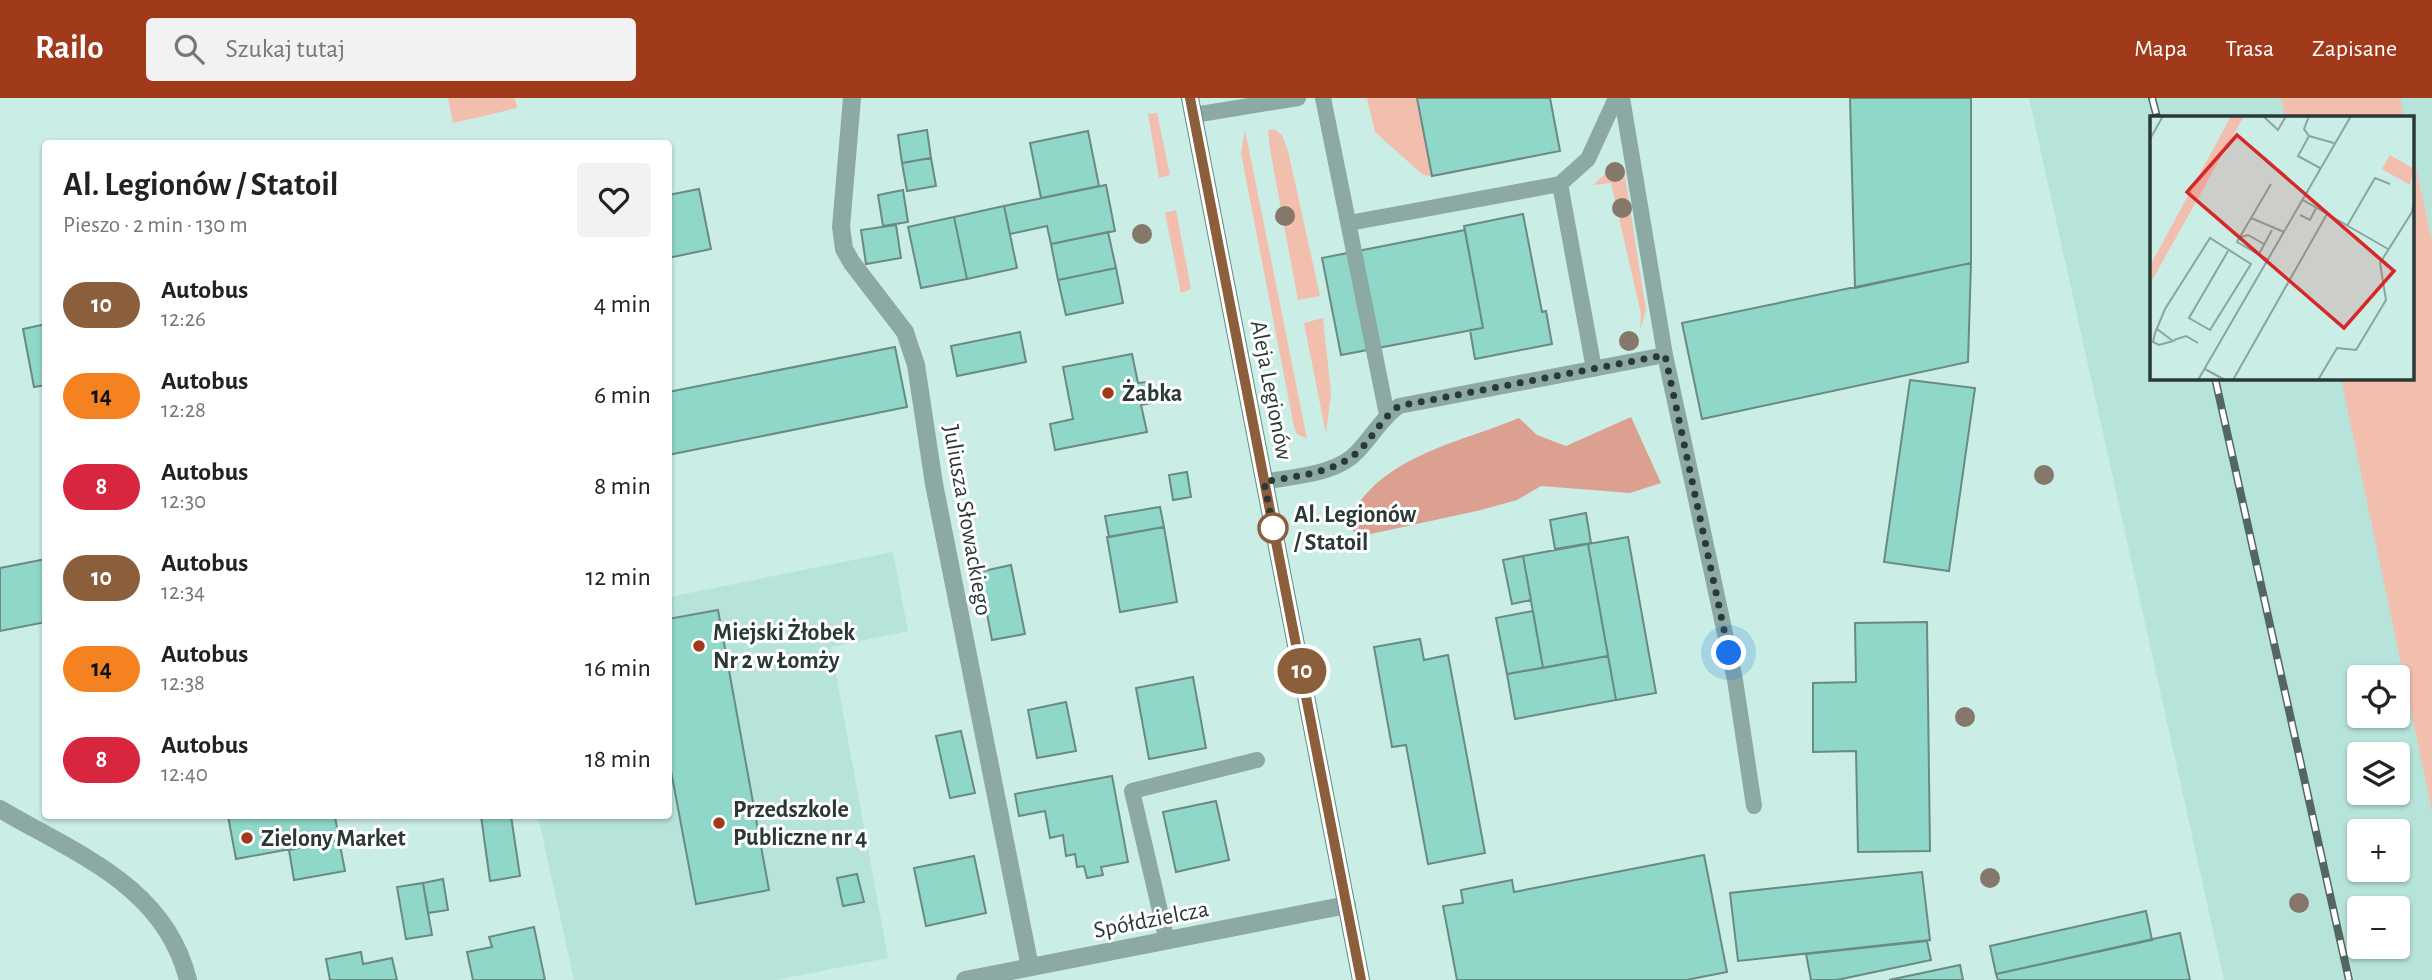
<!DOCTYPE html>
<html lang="pl">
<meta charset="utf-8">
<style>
body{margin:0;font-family:"Alegreya Sans",sans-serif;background:#f2f2f2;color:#222;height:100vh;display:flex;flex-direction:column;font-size:26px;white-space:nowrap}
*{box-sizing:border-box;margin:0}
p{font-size:23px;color:#767676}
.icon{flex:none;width:38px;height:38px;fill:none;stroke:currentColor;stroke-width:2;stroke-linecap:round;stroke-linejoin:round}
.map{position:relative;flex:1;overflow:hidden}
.sheet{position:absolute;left:42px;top:42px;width:630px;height:679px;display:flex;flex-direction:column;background:#fff;border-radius:7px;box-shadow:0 2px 5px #0004}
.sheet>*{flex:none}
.badge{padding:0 14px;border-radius:23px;font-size:24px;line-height:46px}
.fabs{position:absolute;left:2347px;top:567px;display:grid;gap:14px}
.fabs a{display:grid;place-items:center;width:63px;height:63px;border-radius:7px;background:#fff;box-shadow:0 2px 5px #0004;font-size:35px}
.you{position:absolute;width:35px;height:35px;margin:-18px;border:5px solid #fff;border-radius:50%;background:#1a73e8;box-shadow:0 0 0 10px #1a73e833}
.map>.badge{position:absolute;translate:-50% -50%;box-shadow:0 0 0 4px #fff}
.round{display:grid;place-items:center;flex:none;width:74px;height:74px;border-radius:7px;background:#f2f2f2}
.head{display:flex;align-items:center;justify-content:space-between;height:119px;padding:0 21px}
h1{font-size:33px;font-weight:700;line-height:52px}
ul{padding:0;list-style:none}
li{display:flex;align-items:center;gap:21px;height:91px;padding:0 21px}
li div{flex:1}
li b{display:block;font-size:26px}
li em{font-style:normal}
li .badge{min-width:77px;font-weight:700;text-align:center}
header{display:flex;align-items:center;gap:42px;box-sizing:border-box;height:98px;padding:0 35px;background:#a13a1a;color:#fff}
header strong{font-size:33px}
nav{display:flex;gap:38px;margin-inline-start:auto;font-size:24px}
.search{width:490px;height:63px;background:#f2f2f2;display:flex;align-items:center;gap:18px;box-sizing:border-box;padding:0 24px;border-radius:7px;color:#767676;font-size:26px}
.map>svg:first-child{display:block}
</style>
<header>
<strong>Railo</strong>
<div class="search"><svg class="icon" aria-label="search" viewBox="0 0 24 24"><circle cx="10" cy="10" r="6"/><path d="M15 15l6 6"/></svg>Szukaj tutaj</div>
<nav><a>Mapa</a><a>Trasa</a><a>Zapisane</a></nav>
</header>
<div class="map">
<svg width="2432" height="882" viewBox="0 0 2432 882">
<rect width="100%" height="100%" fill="#caede5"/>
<path fill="#b7e4da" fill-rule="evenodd" d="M 2029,0 L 2432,0 L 2432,882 L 2224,882 ZM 2152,19 L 2413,19 L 2413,280 L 2152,280 ZM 2359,579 L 2398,579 L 2398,618 L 2359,618 ZM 2359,656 L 2398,656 L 2398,695 L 2359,695 ZM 2359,733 L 2398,733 L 2398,772 L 2359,772 ZM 2359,810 L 2398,810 L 2398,849 L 2359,849 Z
M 893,454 L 908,533 L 831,549 L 888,860 L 776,882 L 574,882 L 538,718 L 668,718 L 669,499 Z"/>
<path fill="#f2beae" d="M 448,0 L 515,0 L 517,10 L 453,25 Z
M 1367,0 L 1417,0 L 1432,78 L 1423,77 L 1375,34 Z
M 2281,0 L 2400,0 L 2404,19 L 2285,19 Z
M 1157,15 L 1170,77 L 1159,80 L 1148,16 Z
M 1274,31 L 1282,37 L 1288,53 L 1320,198 L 1298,202 L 1270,51 L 1268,32 Z
M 1245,32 L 1307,341 L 1297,336 L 1294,329 L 1241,55 Z
M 2413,57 L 2432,143 L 2432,713 L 2341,280 L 2413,280 Z
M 1616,66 L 1620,66 L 1624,72 L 1646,212 L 1640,232 L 1641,216 L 1611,85 L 1593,87 Z
M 1176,112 L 1191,191 L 1181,195 L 1165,115 Z
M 1323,220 L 1331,295 L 1326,336 L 1304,225 Z"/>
<path fill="#dba08f" d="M 1631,319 L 1661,385 L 1630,395 L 1541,388 L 1517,402 L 1481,412 L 1357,439 L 1348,425 C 1376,359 1459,345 1519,320 L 1537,337 L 1566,348 Z"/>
<path fill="#8fd7c8" stroke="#6a8a83" stroke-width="2" d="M 1417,0 L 1550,0 L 1560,53 L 1432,78 Z
M 1850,0 L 1971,0 L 1971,165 L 1855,190 Z
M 927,32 L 931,60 L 902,65 L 898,37 Z
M 1088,33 L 1099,88 L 1041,100 L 1030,45 Z
M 931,60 L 936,88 L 907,93 L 902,65 Z
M 1106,87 L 1115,133 L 1051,146 L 1047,128 L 1010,136 L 1004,108 Z
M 699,91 L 711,151 L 668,160 L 668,97 Z
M 903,92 L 908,124 L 883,128 L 878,97 Z
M 1004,108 L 1017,170 L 967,181 L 954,119 Z
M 1523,116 L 1542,214 L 1546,213 L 1552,246 L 1475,261 L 1470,232 L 1483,230 L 1464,128 Z
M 954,119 L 967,181 L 921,190 L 908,129 Z
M 896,127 L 901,160 L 866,166 L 861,132 Z
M 1465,132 L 1483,230 L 1341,257 L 1322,160 Z
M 1108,134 L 1116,170 L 1058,182 L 1051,146 Z
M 1971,165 L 1968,264 L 1702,321 L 1682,225 Z
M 1116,170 L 1123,205 L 1066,217 L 1058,182 Z
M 46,226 L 46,287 L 34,289 L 23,231 Z
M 1020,234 L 1026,264 L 957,278 L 951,248 Z
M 895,249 L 907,309 L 668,357 L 668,294 Z
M 1132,256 L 1138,285 L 1147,284 L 1151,305 L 1141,307 L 1147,334 L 1055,352 L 1050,326 L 1073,321 L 1063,269 Z
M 1910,282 L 1975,290 L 1949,473 L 1884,464 Z
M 1187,374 L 1191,399 L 1173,402 L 1169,377 Z
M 1160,409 L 1164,429 L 1109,439 L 1105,418 Z
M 1586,415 L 1591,445 L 1555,451 L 1550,422 Z
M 1164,429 L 1177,504 L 1120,514 L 1107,439 Z
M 1628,439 L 1656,595 L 1616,602 L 1588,446 Z
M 1588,446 L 1608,558 L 1543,570 L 1523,458 Z
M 1523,458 L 1531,502 L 1512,506 L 1503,462 Z
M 46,461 L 46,524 L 0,533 L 0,470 Z
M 1011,467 L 1025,536 L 992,542 L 979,474 Z
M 718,512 L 769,792 L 696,806 L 668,657 L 668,521 Z
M 1533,513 L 1543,570 L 1507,576 L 1496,520 Z
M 1927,524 L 1930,753 L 1858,754 L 1856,653 L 1813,654 L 1813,585 L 1856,584 L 1855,525 Z
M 1420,541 L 1424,562 L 1448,557 L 1485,755 L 1428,766 L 1406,647 L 1392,649 L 1374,549 Z
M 1608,558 L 1616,602 L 1515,621 L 1507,576 Z
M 1193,579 L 1206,650 L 1149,661 L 1136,590 Z
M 1066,604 L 1076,653 L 1037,660 L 1028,612 Z
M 961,633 L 975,695 L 950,700 L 936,638 Z
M 1112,678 L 1128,764 L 1101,769 L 1103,777 L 1087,780 L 1084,768 L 1077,769 L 1075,756 L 1066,758 L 1063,737 L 1050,740 L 1045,713 L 1019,718 L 1015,696 Z
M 1216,703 L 1229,762 L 1176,774 L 1163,714 Z
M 228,718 L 335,718 L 339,742 L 236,761 Z
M 481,718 L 511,718 L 520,778 L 490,783 Z
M 339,742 L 345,773 L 294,782 L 289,752 Z
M 1704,757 L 1727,874 L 1686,882 L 1457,882 L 1443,808 L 1463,805 L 1461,792 L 1512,782 L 1514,794 Z
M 974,758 L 986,815 L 926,828 L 914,770 Z
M 1922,774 L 1930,842 L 1738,863 L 1730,795 Z
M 857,776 L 864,804 L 843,808 L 837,780 Z
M 443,781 L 448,812 L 428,815 L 423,785 Z
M 423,785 L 432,837 L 406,841 L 397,789 Z
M 2146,813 L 2152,842 L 1996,876 L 1990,848 Z
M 534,829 L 545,882 L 473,882 L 467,854 L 492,849 L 489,839 Z
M 2180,835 L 2190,882 L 1998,882 L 1996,876 Z
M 1927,843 L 1931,862 L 1837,882 L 1811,882 L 1806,856 Z
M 361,854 L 363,866 L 392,860 L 397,882 L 330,882 L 326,861 Z
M 1960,867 L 1963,882 L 1889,882 Z"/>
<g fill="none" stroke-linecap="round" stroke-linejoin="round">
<path stroke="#8ca9a3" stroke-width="16" d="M 1323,0 L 1387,317
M 1622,0 L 1665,257 L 1735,582 L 1754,708
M 1194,17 L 1298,0
M 1560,86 L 1594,271
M 1349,125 L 1560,86 L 1588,61 L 1616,0
M 1264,384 C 1294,378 1337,377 1358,353 C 1373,337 1382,320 1399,308 L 1665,257
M 1167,843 L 1132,693 L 1257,662"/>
<path stroke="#8ca9a3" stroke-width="18" d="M 852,0 L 841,129 L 844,151 L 852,165 L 905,234 L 916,267 L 934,386 L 1030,869
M 0,711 C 76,756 165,788 188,882
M 965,882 L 1347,807"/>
<path stroke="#5f8c83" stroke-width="18" d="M 1190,0 L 1361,882"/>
<defs>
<path id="rail" d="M 2152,0 L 2157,19
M 2215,280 L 2349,882"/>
</defs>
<use href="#rail" stroke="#536662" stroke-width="8"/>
<use href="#rail" stroke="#fff" stroke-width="5" stroke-dasharray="16" stroke-linecap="butt"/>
</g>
<g fill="#85786b">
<circle cx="1615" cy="74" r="10"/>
<circle cx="1622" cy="110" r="10"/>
<circle cx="1285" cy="118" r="10"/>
<circle cx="1142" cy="136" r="10"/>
<circle cx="1629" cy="243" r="10"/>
<circle cx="2044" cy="377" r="10"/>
<circle cx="1965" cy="619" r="10"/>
<circle cx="1990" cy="780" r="10"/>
<circle cx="2299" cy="805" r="10"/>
</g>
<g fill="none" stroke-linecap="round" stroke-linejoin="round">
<defs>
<path id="line" d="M 1190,0 L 1361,882"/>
</defs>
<use href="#line" stroke="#fff" stroke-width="16"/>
<use href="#line" stroke="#8b5e3c" stroke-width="10"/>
<path stroke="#2b3936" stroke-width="7" stroke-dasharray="0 12.6" d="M 1273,430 L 1274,434 L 1264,384 C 1294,378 1330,376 1354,357 C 1372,343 1380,321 1399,308 L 1665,257 L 1729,555"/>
</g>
<g fill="#a13a1a" stroke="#fff" stroke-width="2.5">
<circle cx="1108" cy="295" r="7"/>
<circle cx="699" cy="548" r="7"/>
<circle cx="719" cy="725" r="7"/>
<circle cx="247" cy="740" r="7"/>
</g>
<circle fill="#fff" stroke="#8b5e3c" stroke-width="3.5" cx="1273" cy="430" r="14"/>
<g text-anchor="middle" stroke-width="6" stroke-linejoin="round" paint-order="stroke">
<g font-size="24" fill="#2b3936" stroke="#fff">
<text transform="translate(1272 292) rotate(79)" y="8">Aleja Legionów</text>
<text transform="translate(968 422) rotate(80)" y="8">Juliusza Słowackiego</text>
<text transform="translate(1151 821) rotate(-11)" y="8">Spółdzielcza</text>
</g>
<g font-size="24" font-weight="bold" fill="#2b3936" stroke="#fff" text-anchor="start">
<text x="1122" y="303">Żabka</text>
<text x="713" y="542">Miejski Żłobek<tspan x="713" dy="28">Nr 2 w Łomży</tspan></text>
<text x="733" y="719">Przedszkole<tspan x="733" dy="28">Publiczne nr 4</tspan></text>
<text x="261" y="748">Zielony Market</text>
</g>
<g font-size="24" font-weight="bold" fill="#2b3936" stroke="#fff" text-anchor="start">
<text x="1294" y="424">Al. Legionów<tspan x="1294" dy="28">/ Statoil</tspan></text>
</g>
</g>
<g transform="translate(2150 18)">
<rect width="264" height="264" fill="#caede5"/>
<path d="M 81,0 L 94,0 L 0,168 L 0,150 ZM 240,39 L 264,53 L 260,69 L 232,53 Z" fill="#f2beae"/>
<path fill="none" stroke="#8aa59f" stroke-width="2" d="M 113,0 L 128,14 L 136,0M 159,0 L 154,13 L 159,20 L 148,40 L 170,52M 159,20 L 184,27M 0,23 L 13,0M 153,84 L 238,133M 150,99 L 160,104 L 166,92M 101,102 L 134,116M 197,110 L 225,62 L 240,68M 91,121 L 98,119 L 114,128M 109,138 L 122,114M 117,143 L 87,126 L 121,68M 7,213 L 23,225 L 9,229 L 3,226 L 5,217 L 15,193 L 60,122 L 101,148 L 60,214 L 39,202 L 78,135M 24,224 L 36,220 L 48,227M 55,253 L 75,264M 48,264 L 201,0M 83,264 L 177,98M 168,264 L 187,232 L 206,234 L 236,184 L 230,147 L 262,96 L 265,81"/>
<path fill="#d62828" fill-opacity="0.15" stroke="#d62828" stroke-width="3.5" d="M 87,19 L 244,155 L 194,212 L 37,76 Z"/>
<rect width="264" height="264" fill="none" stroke="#2b3936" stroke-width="3.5"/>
</g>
</svg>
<div class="fabs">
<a><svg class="icon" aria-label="locate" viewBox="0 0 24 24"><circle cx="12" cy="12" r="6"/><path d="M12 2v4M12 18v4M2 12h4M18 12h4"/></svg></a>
<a><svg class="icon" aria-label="layers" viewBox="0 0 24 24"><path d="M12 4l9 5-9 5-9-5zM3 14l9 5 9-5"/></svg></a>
<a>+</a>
<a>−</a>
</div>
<div class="you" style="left:1729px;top:555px"></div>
<b class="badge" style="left:1302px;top:573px;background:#8b5e3c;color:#fff">10</b>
<section class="sheet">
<div class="head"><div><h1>Al. Legionów / Statoil</h1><p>Pieszo · 2 min · 130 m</p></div><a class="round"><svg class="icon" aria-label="heart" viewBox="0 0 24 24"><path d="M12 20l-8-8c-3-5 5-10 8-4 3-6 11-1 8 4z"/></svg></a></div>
<ul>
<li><span class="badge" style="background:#8b5e3c;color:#fff">10</span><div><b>Autobus</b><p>12:26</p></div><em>4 min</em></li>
<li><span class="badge" style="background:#f58220;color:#111">14</span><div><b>Autobus</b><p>12:28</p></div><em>6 min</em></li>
<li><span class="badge" style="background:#d7263d;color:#fff">8</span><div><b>Autobus</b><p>12:30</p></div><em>8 min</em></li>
<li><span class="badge" style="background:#8b5e3c;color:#fff">10</span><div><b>Autobus</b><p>12:34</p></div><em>12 min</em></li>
<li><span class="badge" style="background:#f58220;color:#111">14</span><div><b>Autobus</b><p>12:38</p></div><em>16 min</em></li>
<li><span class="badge" style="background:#d7263d;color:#fff">8</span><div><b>Autobus</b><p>12:40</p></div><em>18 min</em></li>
</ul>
</section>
</div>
